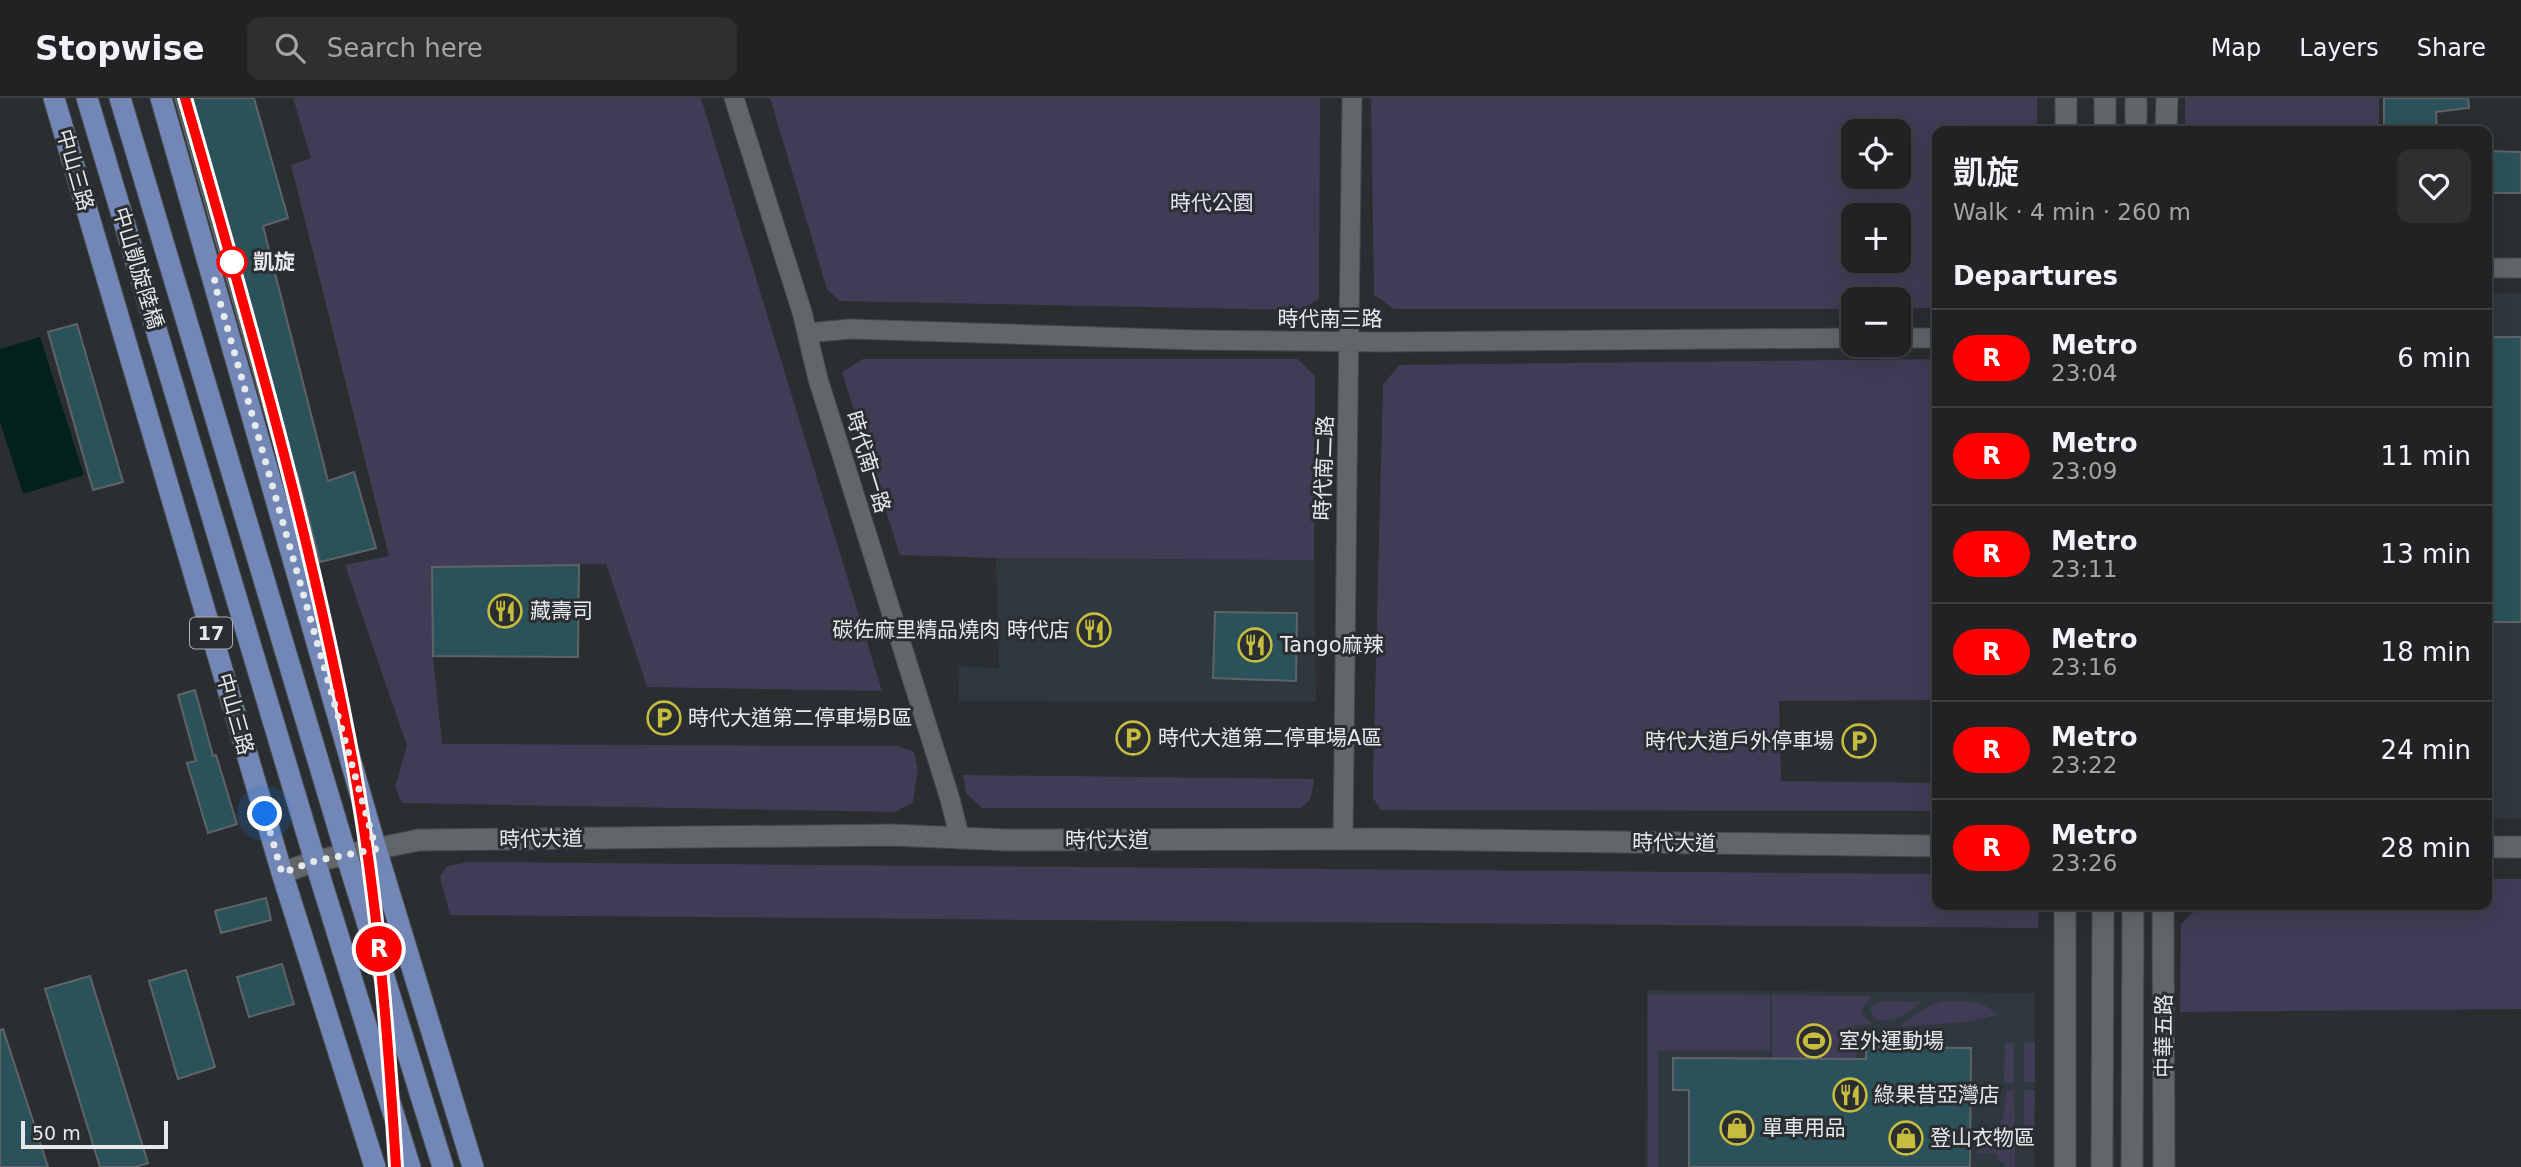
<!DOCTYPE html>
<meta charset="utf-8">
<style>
body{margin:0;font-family:"DejaVu Sans","Noto Sans TC",sans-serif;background:#2d2f31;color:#f1f3f6;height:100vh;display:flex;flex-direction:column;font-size:26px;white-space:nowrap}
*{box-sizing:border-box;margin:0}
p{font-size:23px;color:#a2a4a6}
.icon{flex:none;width:38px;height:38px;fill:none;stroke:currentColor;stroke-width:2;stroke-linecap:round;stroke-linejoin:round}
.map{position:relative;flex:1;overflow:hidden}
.drawer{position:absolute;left:1932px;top:28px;width:560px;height:784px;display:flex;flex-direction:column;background:#202224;border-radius:14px;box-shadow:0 7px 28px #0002,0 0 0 2px #3d3f41}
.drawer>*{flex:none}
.badge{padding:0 14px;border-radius:23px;font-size:24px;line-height:46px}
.tools{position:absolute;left:1841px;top:21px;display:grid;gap:14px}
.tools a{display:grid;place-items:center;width:70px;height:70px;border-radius:14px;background:#202224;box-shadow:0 7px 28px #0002,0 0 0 2px #3d3f41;font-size:35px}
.scale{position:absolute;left:21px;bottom:18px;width:147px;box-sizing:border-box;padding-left:7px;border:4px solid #e6e9ea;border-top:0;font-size:19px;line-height:24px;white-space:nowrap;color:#e6e9ea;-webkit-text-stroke:5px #2a2e30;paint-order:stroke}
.you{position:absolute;width:35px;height:35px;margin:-18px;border:5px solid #fff;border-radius:50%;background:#1a73e8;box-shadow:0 0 0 10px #1a73e833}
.map>.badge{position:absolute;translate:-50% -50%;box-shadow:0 0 0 4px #fff}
h2{padding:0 21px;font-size:26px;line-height:63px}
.round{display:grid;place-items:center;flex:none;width:74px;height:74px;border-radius:14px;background:#2d2f31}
.head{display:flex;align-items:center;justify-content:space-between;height:119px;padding:0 21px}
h1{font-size:33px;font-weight:600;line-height:52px}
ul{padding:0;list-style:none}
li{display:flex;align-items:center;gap:21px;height:98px;padding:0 21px;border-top:2px solid #3d3f41}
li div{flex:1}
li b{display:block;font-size:26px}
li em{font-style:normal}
li .badge{min-width:77px;font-weight:700;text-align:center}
header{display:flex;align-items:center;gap:42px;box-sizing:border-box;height:98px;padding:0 35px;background:#202224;border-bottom:2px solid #3d3f41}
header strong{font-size:33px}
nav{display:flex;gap:38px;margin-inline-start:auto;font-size:24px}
.search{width:490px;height:63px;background:#2d2f31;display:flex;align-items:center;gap:18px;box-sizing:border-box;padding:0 24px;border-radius:14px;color:#a2a4a6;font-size:26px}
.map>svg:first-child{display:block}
</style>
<header>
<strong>Stopwise</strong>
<div class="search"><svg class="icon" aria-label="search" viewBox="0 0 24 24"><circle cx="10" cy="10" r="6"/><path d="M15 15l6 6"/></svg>Search here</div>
<nav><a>Map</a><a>Layers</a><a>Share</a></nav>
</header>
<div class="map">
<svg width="2521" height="1069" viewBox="0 0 2521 1069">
<rect width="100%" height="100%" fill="#2a2e30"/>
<path fill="#2f383e" d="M 2487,195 L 2521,195 L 2521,721 L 2487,720 Z
M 996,460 L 1314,462 L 1316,604 L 959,603 L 958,568 L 999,570 Z
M 1647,892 L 2035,895 L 2034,1069 L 1646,1069 Z"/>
<path fill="#403c55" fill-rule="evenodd" d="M 293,0 L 701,0 L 882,593 L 647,589 L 606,466 L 433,469 L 433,558 L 442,646 L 898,648 L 914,654 L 918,671 L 913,704 L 895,714 L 402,705 L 395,689 L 407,648 L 345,467 L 389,458 L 291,67 L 311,60 Z
M 770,0 L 1320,0 L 1319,201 L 1299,212 L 840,203 L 827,191 Z
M 1371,0 L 2037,0 L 2037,33 L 1937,33 L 1937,210 L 1899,210 L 1899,201 L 1853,201 L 1853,211 L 1394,211 L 1374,197 ZM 1853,33 L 1899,33 L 1899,79 L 1853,79 ZM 1853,117 L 1899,117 L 1899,163 L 1853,163 Z
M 2185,0 L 2379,0 L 2379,33 L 2185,33 Z
M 863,261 L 1298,261 L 1315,278 L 1314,462 L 996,460 L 900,457 L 842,274 Z
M 1937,261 L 1937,602 L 1779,603 L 1781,683 L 1937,685 L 1937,713 L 1381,712 L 1373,700 L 1373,677 L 1383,287 L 1399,267 Z
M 963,677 L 1314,681 L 1311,700 L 1301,710 L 982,710 L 966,695 Z
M 469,764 L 1937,776 L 1937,807 L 2039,807 L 2038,830 L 450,817 L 440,779 L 447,768 Z
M 2487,781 L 2521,781 L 2521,911 L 2180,914 L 2181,826 L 2201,807 L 2487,807 Z
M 1648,896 L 1770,897 L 1770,953 L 1658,953 L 1658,1069 L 1648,1069 Z
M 1772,897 L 1871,898 L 1861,912 L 1864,919 L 1872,926 L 1854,927 L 1856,960 L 1772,960 Z
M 1882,903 L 1921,904 C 1907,914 1895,926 1877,922 L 1870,913 L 1871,909 Z
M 1941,903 C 1962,904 1982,900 1997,917 L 1967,924 L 1898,929 L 1927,909 Z
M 2035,944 L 2035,984 L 2024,984 L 2024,945 Z
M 2005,945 L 2014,945 L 2014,985 L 2004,985 Z
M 2006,992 L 2014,992 L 2015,1033 L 1998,1034 L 2004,1015 Z
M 2024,992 L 2035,992 L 2034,1033 L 2024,1034 Z
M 2015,1040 L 2015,1069 L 2004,1069 L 2004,1064 L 1997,1063 L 1997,1055 L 1977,1056 L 1977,1051 L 1986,1048 L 1992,1041 Z"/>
<path fill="#02211d" d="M 40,239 L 84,377 L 23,396 L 0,323 L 0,251 Z"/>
<path fill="#2b525a" stroke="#5e6465" stroke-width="2" d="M 175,0 L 254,0 L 288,120 L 263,128 L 328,383 L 354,374 L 376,450 L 320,464 L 297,375 L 283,379 Z
M 2384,0 L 2468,0 L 2469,10 L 2436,14 L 2437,33 L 2384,33 Z
M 2487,53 L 2521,54 L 2521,95 L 2487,95 Z
M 77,226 L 123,384 L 93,392 L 48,234 Z
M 2487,239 L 2521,239 L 2521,524 L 2487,524 Z
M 579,467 L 578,559 L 433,558 L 432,469 Z
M 1215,514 L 1297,515 L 1296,583 L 1213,580 Z
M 195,592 L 213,658 L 216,657 L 237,726 L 208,735 L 187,665 L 196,663 L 178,597 Z
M 266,800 L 271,822 L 221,835 L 215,813 Z
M 282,866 L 294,906 L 249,919 L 237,879 Z
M 186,872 L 215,969 L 178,981 L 149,883 Z
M 90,878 L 148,1065 L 136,1069 L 100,1069 L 45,891 Z
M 3,931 L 48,1069 L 0,1069 L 0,932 Z
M 1866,949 L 1971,950 L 1970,1069 L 1689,1069 L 1689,992 L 1673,992 L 1673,960 L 1866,961 Z"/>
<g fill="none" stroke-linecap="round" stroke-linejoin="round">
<defs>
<path id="street" d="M 734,0 L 802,214 L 818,281 L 950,701 L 960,741
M 2487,170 L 2521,170
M 807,235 L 850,231 L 1196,242 L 1382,244 L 1853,240
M 1899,240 L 1937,240
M 1343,742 C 1344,495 1350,247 1352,0"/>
<path id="secondary" d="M 2066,33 L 2066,0
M 2105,33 L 2105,0
M 2136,33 L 2136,0
M 2166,33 L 2167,0
M 2487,749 L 2521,749
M 282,775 L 315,763 L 419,742 L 893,737 L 1007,742 L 1397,741 L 1937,748
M 2163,807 L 2164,1069
M 2065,1069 L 2065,807
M 2102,1069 L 2103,807
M 2132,1069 L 2133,807"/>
<path id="primary" d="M 54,0 L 282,775 L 375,1069
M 87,0 L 315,763 L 410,1069
M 120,0 L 346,756 L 443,1069
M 161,0 L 376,751 L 473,1069"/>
</defs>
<use href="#street" stroke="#45494a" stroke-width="21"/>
<use href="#secondary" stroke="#45494a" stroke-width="23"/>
<use href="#primary" stroke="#45494a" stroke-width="23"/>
<use href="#street" stroke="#626669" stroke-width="19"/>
<use href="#secondary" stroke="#626669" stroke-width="21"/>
<use href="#primary" stroke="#7287b5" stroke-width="21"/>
</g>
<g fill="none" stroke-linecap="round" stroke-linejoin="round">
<defs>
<path id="line" d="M 185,0 C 249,223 314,447 355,676 C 378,806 388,938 396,1069"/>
</defs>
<use href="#line" stroke="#fff" stroke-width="16"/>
<use href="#line" stroke="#f00" stroke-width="10"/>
<path stroke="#e6e9ea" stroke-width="7" stroke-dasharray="0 12.6" d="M 232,164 L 214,183 L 376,751 L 315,763 L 282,775 L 265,716"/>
</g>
<defs>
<symbol id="restaurant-ring" viewBox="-11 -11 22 22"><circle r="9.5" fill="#2a2e30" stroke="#c6bc3d" stroke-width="1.5"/><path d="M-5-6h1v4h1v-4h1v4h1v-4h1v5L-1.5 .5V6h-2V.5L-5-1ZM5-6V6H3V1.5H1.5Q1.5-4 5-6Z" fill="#c6bc3d"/></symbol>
<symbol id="parking-ring" viewBox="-11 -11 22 22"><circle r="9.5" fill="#2a2e30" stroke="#c6bc3d" stroke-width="1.5"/><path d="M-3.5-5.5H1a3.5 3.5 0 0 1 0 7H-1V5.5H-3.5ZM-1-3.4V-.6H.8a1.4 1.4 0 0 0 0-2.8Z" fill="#c6bc3d"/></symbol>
<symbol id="stadium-ring" viewBox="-11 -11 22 22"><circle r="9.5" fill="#2a2e30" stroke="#c6bc3d" stroke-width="1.5"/><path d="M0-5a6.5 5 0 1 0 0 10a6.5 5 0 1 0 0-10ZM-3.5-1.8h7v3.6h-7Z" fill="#c6bc3d"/></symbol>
<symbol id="shop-ring" viewBox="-11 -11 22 22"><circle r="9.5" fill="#2a2e30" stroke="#c6bc3d" stroke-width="1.5"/><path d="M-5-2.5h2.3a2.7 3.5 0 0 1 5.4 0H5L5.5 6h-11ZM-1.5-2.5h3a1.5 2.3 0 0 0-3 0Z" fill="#c6bc3d"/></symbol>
</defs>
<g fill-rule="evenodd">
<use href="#restaurant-ring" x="486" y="494" width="38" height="38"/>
<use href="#restaurant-ring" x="1075" y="513" width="38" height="38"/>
<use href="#restaurant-ring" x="1236" y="528" width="38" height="38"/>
<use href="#parking-ring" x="645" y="601" width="38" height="38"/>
<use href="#parking-ring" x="1114" y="621" width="38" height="38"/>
<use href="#parking-ring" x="1840" y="624" width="38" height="38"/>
<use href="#stadium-ring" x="1795" y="924" width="38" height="38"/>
<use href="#restaurant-ring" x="1831" y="978" width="38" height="38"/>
<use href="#shop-ring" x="1718" y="1011" width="38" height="38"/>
<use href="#shop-ring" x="1887" y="1021" width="38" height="38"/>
</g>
<circle fill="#fff" stroke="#f00" stroke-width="3.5" cx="232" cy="164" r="14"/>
<g text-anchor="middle" stroke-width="6" stroke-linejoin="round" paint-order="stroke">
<rect fill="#2a2e30" stroke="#aeb1b2" stroke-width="2" x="190" y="519.5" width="42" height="31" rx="5"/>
<g font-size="19" font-weight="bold" fill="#e6e9ea">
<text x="211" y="542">17</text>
</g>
<g font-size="21" fill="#e6e9ea" stroke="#2a2e30">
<text transform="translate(75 72) rotate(74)" y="7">中山三路</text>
<text transform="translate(138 170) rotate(73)" y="7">中山凱旋陸橋</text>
<text x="1330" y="228">時代南三路</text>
<text transform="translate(868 364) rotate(73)" y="7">時代南一路</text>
<text transform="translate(1324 370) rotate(-88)" y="7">時代南二路</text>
<text transform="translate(235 616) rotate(74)" y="7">中山三路</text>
<text transform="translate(541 741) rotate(-1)" y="7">時代大道</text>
<text x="1107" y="749">時代大道</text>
<text transform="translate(1674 745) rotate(1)" y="7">時代大道</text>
<text transform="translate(2164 938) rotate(-90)" y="7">中華五路</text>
</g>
<g font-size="21" fill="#e4e1f7" stroke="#2a2e30">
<text x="1212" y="112">時代公園</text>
</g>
<g font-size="21" font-weight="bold" fill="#e6e9ea" stroke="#2a2e30" text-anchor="start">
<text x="253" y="171">凱旋</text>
</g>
<g font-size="21" fill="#e6e9ea" stroke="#2a2e30" text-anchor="start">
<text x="530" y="520">藏壽司</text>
<text x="1070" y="539" text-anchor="end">碳佐麻里精品燒肉 時代店</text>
<text x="1280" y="554">Tango麻辣</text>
<text x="688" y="627">時代大道第二停車場B區</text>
<text x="1158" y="647">時代大道第二停車場A區</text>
<text x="1834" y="650" text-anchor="end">時代大道戶外停車場</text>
<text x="1839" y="950">室外運動場</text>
<text x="1874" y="1004">綠果昔亞灣店</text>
<text x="1762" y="1037">單車用品</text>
<text x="1930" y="1047">登山衣物區</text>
</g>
</g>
</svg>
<div class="tools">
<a><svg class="icon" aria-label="locate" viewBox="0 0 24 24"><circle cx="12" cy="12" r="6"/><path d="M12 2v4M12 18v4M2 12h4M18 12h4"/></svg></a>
<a>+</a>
<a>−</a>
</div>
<div class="scale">50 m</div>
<div class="you" style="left:265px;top:716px"></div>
<b class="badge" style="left:379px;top:851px;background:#f00;color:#fff">R</b>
<section class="drawer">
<div class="head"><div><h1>凱旋</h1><p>Walk · 4 min · 260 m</p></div><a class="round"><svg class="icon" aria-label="heart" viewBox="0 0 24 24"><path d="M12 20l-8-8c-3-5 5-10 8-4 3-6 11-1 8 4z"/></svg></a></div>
<h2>Departures</h2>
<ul>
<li><span class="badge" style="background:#f00;color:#fff">R</span><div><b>Metro</b><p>23:04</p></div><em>6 min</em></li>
<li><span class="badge" style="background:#f00;color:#fff">R</span><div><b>Metro</b><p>23:09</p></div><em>11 min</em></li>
<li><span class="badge" style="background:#f00;color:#fff">R</span><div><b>Metro</b><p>23:11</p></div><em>13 min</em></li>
<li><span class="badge" style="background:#f00;color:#fff">R</span><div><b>Metro</b><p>23:16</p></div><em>18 min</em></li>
<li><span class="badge" style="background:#f00;color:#fff">R</span><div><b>Metro</b><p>23:22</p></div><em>24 min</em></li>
<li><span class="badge" style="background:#f00;color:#fff">R</span><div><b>Metro</b><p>23:26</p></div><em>28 min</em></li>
</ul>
</section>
</div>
